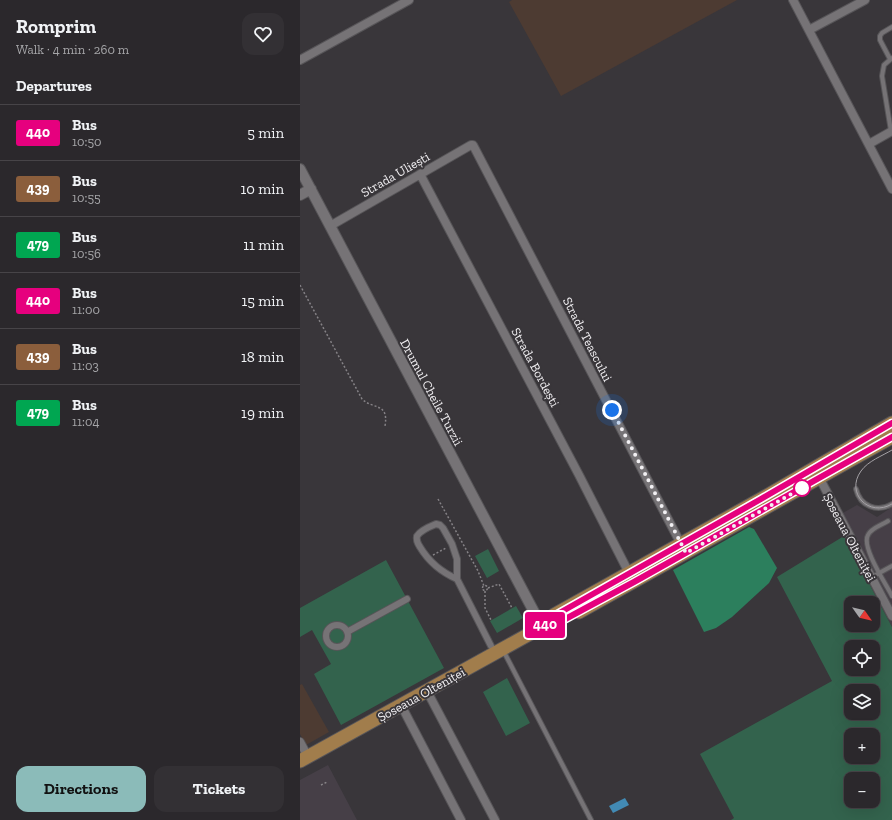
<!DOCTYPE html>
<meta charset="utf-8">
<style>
body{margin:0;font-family:"Zilla Slab",serif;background:#333034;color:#f1f3f6;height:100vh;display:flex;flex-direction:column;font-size:15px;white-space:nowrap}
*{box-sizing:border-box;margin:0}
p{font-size:13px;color:#a6a6a9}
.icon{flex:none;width:22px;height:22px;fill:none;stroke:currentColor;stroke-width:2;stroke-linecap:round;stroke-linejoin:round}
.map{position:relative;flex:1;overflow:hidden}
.sheet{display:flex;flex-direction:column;background:#2b282c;width:300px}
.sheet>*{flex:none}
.badge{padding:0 8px;border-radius:3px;font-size:14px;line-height:26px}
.needle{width:26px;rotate:124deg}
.buttons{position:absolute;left:544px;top:596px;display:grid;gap:8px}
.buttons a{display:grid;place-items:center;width:36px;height:36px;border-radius:8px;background:#2b282c;box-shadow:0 4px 16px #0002,0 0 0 1px #474448;font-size:20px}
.you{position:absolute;width:20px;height:20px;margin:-10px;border:3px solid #fff;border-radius:50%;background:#1a73e8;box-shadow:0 0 0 6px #1a73e833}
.map>.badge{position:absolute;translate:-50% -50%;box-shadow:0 0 0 2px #fff}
h2{padding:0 16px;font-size:15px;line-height:36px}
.round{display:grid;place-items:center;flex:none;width:42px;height:42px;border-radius:12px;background:#333034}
.headline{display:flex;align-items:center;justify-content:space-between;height:68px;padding:0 16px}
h1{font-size:19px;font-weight:700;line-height:30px}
.button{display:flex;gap:8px;margin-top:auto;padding:8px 16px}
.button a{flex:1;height:46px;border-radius:12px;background:#8bbbb9;color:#111;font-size:16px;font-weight:700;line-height:46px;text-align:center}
.button a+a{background:#333034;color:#f1f3f6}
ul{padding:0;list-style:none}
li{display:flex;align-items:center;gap:12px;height:56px;padding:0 16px;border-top:1px solid #474448}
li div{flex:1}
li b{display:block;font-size:15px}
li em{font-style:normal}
li .badge{min-width:44px;font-weight:700;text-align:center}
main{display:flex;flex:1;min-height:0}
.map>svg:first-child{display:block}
</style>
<main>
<section class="sheet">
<div class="headline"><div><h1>Romprim</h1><p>Walk · 4 min · 260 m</p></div><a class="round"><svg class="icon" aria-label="heart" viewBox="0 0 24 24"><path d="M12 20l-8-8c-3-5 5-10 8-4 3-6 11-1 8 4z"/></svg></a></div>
<h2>Departures</h2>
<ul>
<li><span class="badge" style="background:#e6007e;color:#fff">440</span><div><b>Bus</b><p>10:50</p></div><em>5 min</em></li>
<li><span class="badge" style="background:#8b5e3c;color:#fff">439</span><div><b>Bus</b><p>10:55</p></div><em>10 min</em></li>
<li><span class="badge" style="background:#00a651;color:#fff">479</span><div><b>Bus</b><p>10:56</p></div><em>11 min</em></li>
<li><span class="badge" style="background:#e6007e;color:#fff">440</span><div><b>Bus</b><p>11:00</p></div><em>15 min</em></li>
<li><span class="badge" style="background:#8b5e3c;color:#fff">439</span><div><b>Bus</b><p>11:03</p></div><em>18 min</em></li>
<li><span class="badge" style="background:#00a651;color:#fff">479</span><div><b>Bus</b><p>11:04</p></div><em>19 min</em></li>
</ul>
<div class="button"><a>Directions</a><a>Tickets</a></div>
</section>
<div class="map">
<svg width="592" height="820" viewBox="0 0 592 820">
<rect width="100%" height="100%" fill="#39363a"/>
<path fill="#463f47" d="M 557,505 L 577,517 L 592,507 L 592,627 L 534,518 Z
M 28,765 L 57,820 L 0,820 L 0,780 Z"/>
<path fill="#4d3b32" d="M 212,0 L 437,0 L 261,96 L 209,2 Z
M 2,684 L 29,732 L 6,745 L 0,734 L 0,685 Z"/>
<path fill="#33634d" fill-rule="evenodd" d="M 544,536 L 592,627 L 592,820 L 431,820 L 434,818 L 400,754 L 532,681 L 477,577 ZM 551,603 L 573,603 L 573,625 L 551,625 ZM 551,647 L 573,647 L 573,669 L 551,669 ZM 551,691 L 573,691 L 573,713 L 551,713 ZM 551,735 L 573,735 L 573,757 L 551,757 ZM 551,779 L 573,779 L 573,801 L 551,801 Z
M 188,549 L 199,571 L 187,578 L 175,556 Z
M 86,560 L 144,668 L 41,725 L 14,674 L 31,664 L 12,630 L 0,637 L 0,608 Z
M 216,606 L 223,618 L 197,633 L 190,621 Z
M 207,678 L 230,723 L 206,736 L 183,692 Z"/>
<path fill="#2c7f5d" d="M 449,527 L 454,529 L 477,568 L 469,583 L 432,617 L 416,628 L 404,632 L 373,570 Z"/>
<path fill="#428ab4" d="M 325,798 L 329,805 L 313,813 L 309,806 Z"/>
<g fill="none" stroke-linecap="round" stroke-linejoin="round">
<defs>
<path id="service" d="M 590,59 L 580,40 L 580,36 L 582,33 L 592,27
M 591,131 L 582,76 L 584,65 L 592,58
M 556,489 C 560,506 577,513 592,504
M 588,521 C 582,525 571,528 568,535 C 561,547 586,584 592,596
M 572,577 L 592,566
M 203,650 L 291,820"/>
<path id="pedestrian" d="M 157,579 C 141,572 129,562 120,547 C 118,544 116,540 117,536 C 120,531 131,526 136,524 L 140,525 L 143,528 L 152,544 L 157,559 L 157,579 L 191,646
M26 636a11 11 0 1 1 22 0a11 11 0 1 1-22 0Z
M 47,632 L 107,599"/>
<path id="minor" d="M 493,0 L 592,189
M 509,30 L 565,0
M 0,60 L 109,0
M 569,144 L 592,131
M 120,174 L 279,475 L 329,573
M 30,226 L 171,145 L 173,145 L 383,548
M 520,479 L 592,616
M 127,691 L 195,820
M 101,705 L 161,820
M 0,742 L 8,757"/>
<path id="tertiary" d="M 0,169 L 242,627
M 0,195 L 11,189"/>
<path id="primary" d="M 279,612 L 592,437
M 0,761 L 242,627 L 254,615 L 470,494 L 592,423"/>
</defs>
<use href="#service" stroke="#575558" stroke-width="6"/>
<use href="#pedestrian" stroke="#575558" stroke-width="8"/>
<use href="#minor" stroke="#575558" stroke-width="10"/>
<use href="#tertiary" stroke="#575558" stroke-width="12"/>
<use href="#primary" stroke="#575558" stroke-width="15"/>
<path stroke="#858286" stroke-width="1.5" stroke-dasharray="2 2" stroke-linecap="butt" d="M 0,285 L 62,399 C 73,410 89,402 85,426
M 138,499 L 178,571 L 184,586
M 133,555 L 146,548
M182.5 588a2.5 2.5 0 1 1 5 0a2.5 2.5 0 1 1-5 0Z
M 188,588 L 199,584 L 212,608
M 185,591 L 185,608 L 191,620
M 21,785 L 27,782"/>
<use href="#service" stroke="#767376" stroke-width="4"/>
<use href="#pedestrian" stroke="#767376" stroke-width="6"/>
<use href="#minor" stroke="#767376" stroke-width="8"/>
<use href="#tertiary" stroke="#767376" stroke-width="10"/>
<use href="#primary" stroke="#a17d4c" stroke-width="13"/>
<path stroke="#a4a1a5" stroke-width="1" d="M 592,450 C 582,456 568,461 561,471 C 545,493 569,518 592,504"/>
</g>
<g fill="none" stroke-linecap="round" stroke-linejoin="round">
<defs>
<path id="line" d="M 592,423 L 461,499 L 254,616 L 242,627 L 258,623 L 334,582 L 592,437"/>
</defs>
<use href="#line" stroke="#fff" stroke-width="9"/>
<use href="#line" stroke="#e6007e" stroke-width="6"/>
<path stroke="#f2f0f3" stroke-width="4" stroke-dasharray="0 7.2" d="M 312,410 L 386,553 L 502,488"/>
</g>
<circle fill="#fff" stroke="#e6007e" stroke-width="2" cx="502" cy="488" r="8"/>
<g text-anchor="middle" stroke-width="4" stroke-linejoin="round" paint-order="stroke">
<g font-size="13" fill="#f2f0f3" stroke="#39363a">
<text transform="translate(95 174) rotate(-30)" y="5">Strada Uliești</text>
<text transform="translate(288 339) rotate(63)" y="5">Strada Teascului</text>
<text transform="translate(236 367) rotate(62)" y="5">Strada Bordești</text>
<text transform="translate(132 392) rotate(62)" y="5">Drumul Cheile Turzii</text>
<text transform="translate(550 537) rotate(62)" y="5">Șoseaua Olteniței</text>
<text transform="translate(121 694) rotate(-29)" y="5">Șoseaua Olteniței</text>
</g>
</g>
</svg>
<div class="buttons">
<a><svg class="needle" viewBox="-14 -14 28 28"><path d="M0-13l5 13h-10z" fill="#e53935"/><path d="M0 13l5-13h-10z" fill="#a6a6a9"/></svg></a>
<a><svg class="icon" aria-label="locate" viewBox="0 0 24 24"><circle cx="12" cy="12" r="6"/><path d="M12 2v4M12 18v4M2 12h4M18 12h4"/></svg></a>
<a><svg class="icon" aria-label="layers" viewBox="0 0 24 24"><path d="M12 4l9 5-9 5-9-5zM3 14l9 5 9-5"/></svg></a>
<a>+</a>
<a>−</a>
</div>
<div class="you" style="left:312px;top:410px"></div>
<b class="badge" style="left:245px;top:625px;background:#e6007e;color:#fff">440</b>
</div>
</main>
